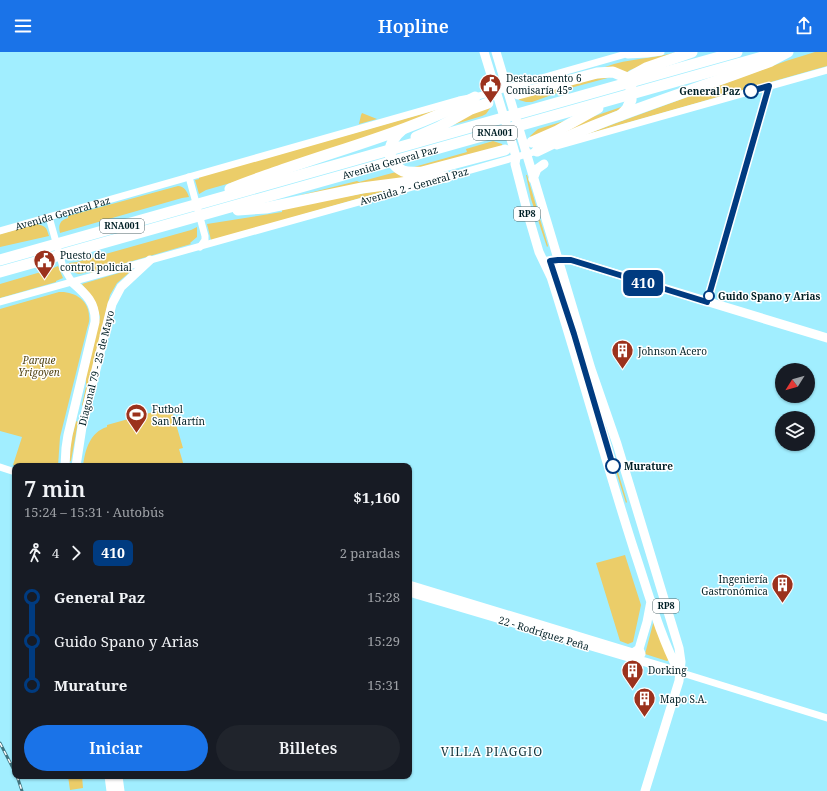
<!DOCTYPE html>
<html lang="es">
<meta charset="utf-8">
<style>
body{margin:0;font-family:"Noto Serif",serif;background:#20242c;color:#f1f3f6;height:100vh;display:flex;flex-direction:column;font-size:15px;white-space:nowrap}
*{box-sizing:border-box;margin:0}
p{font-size:13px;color:#9ea1a6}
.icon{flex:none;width:22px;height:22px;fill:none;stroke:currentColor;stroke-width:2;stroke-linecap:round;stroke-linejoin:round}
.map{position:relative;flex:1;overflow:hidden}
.details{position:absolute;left:12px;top:411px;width:400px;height:316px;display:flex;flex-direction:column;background:#171b24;border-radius:8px;box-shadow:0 1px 3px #0004}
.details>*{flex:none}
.badge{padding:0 8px;border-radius:6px;font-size:14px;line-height:26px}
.needle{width:26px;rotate:233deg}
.controls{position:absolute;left:775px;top:311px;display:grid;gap:8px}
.controls a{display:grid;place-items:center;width:40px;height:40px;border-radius:50%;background:#171b24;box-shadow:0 1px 3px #0004;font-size:20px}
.map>.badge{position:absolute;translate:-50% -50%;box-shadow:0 0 0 2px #fff}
.legs{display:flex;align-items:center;gap:6px;height:44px;padding:0 12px;font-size:13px}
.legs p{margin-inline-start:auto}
.overview{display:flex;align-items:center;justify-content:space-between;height:68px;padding:0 12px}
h1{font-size:22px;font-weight:600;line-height:30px}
.button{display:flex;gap:8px;margin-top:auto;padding:8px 12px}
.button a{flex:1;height:46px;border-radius:24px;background:#1a73e8;color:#fff;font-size:16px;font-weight:600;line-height:46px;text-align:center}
.button a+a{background:#20242c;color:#f1f3f6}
ul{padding:0 12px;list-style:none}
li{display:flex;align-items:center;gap:14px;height:44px;font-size:15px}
li i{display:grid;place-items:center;width:6px;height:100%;margin:0 5px;background:currentColor}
li i::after{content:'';width:10px;height:10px;margin:-5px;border:3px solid;border-radius:50%;background:#171b24}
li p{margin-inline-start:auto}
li:first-child i{background:linear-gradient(#0000 50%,currentColor 0)}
li:last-child i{background:linear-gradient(currentColor 50%,#0000 0)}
header{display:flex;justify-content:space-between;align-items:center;height:52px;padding:0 12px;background:#1a73e8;color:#fff;font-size:18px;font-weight:600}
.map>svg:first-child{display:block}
</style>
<header><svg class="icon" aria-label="menu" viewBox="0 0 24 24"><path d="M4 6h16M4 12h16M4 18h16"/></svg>Hopline<svg class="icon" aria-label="share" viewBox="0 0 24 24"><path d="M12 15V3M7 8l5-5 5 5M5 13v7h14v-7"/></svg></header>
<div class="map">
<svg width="827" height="739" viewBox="0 0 827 739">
<rect width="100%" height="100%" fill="#a1eeff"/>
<path fill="#ebcd69" d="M 677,0 L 630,18 L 626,21 L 612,15 L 605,15 C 629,6 653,7 677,0 Z
M 815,0 L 827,0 L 827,14 L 581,84 L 786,9 Z
M 615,24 L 574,35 L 532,50 L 526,50 L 519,48 L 518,45 L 572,30 Z
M 624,54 L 621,57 L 545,89 L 592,65 Z
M 491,55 L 486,62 L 482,64 L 449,74 L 460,65 Z
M 439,57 L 420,67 L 234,130 L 206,138 L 199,142 L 195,128 L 199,127 L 199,125 Z
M 362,61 L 377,67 L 359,72 L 361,63 Z
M 574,66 L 531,87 L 530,84 L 538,77 Z
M 493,89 L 502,92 L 503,95 L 430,115 L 407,117 L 467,100 L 466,97 Z
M 396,120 L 410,125 L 297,144 L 357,129 L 359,130 Z
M 526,123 L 527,123 L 548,194 L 547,195 L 531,147 Z
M 178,134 C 184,134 187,139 189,145 L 182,146 L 60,181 C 58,173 60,168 68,166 L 68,164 Z
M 399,135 L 214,188 L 211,188 L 207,172 L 282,160 L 282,157 L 321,149 Z
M 37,172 C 46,175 46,174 49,184 L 0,195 L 0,182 Z
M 197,175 L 197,185 L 190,191 L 191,192 L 91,221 L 90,219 C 78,223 73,224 69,211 L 77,210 L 191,178 Z
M 58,214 L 63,226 L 56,229 L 56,230 L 0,246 L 0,232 L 51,217 Z
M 129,218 L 131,219 L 130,220 L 117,231 L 110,243 L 83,354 L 82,353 L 86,335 L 86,321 L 100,265 L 96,251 L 82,232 Z
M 59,240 C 74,239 89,248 89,264 C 90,269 88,273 87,277 L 60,385 L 58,414 L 18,414 L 13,413 L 22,385 L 0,379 L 0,257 Z
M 171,355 L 183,396 L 179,397 L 184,414 L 83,414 C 85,398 90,380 107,375 L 107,373 Z
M 76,369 L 78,370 L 71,409 L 69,410 L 71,389 Z
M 609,397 L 611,397 L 627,450 L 626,451 Z
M 625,503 L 641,553 L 633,590 L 628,592 L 620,589 L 596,511 Z
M 654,568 L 669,608 L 667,609 L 645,602 Z
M 68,724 L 82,724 L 83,736 L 70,738 Z"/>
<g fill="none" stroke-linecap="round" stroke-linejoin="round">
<g stroke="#fff" stroke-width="7">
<path d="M 628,3 L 647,2 L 661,0"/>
<path d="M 557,94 L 827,18"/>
<path d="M 189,125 L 205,184 L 205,188 L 200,195"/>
<path d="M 443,126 L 541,98"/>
<path d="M 49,165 L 63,215 L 72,230"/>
<path id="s1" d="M 0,179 L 459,48 L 475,45 L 633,0"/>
<path d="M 0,250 L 420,133"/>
<path d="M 0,415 L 15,420"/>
<path d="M 679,620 L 827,666"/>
</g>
<path stroke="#fff" stroke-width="9" d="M 484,0 L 513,94 L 516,105 L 515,112 L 529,166 L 539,200 L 551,225 C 580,316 605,408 634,498 C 648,539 659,582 679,620
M 496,0 L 591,317 L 617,392 L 679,596 L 681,610 L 679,629 L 645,739
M 533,127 L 537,117 L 544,112
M 544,210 L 558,207 L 571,208 L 827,286
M 65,414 L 66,396 L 68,383 L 95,270 C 96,251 86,242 72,230
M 76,414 L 82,375 L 112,252 L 121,235 L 150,208
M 409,533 L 633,601 L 639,597
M 409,540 L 679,620
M 641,602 L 639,597 L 647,570 L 651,549
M 109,724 L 111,739
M 118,724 L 120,739"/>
<g stroke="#fff" stroke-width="11">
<path d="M 628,26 L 646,16 L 692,0"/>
<path d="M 518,42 L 597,21 L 613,20 L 625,25 L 631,36 L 631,48 L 627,57 L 621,63"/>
<path d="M 402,78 C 388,89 384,110 403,119 C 409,121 415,120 422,120 L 505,98"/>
<path d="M 416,85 L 439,75 L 471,57 L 488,51"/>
<path d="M 532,90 L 557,79 L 598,56"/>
<path d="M 537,99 C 612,62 693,39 771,9 L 788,0"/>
<path d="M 230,137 C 246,130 262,125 279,119 C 344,96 414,78 475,45"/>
<path d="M 238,158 L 266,156 L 362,136 L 447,125"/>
<path d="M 0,208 L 737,0"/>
<path id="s2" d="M 0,220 L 780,0"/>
</g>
<defs>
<path id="rail" d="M 0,691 L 15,720
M 17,724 L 22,739"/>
</defs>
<use href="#rail" stroke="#41737e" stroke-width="3"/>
<use href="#rail" stroke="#fff" stroke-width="1.5" stroke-dasharray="4.5" stroke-linecap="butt"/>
</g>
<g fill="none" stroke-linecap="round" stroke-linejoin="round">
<defs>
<path id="line-1" d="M 613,414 L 574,282 L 550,209 L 558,208 L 571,208 L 707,250 L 769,34 L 751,39"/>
</defs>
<use href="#line-1" stroke="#fff" stroke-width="9"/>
<use href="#line-1" stroke="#003b80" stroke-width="6"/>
</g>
<defs>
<symbol id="civic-pin" viewBox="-11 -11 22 30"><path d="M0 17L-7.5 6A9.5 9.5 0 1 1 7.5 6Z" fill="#9b321d" stroke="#fff"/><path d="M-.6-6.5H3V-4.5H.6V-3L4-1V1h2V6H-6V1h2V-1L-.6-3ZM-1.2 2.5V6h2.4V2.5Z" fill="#fff"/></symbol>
<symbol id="building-pin" viewBox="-11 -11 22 30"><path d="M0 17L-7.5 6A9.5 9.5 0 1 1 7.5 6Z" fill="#9b321d" stroke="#fff"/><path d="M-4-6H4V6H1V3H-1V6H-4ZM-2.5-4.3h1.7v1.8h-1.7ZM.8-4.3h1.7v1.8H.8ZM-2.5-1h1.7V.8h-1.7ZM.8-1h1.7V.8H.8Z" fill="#fff"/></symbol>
<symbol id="stadium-pin" viewBox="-11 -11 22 30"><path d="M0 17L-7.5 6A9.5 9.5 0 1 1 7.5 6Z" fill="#9b321d" stroke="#fff"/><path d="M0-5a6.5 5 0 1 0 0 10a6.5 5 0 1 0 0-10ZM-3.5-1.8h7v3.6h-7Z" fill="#fff"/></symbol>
</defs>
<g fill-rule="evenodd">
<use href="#civic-pin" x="478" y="20" width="25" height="34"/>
<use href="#civic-pin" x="32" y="196" width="25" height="34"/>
<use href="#building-pin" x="610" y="286" width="25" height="34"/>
<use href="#stadium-pin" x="124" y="350" width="25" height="34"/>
<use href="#building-pin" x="770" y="520" width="25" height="34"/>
<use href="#building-pin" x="620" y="606" width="25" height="34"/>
<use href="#building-pin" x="632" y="634" width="25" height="34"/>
</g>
<g fill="#fff" stroke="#003b80" stroke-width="2">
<circle cx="751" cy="39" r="7"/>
<circle cx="709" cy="244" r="5"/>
<circle cx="613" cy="414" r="7"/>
</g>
<g text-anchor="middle" stroke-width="3" stroke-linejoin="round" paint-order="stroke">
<g fill="#fff" stroke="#4c6266" stroke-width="1">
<rect x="473" y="74" width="44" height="14" rx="3"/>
<rect x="514" y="155" width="26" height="14" rx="3"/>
<rect x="100" y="167" width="44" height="14" rx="3"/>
<rect x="653" y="547" width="26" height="14" rx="3"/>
</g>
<g font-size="9" font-weight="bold" fill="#001f25">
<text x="495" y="84">RNA001</text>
<text x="527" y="165">RP8</text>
<text x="122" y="177">RNA001</text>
<text x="666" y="557">RP8</text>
</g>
<g font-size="10" fill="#001f25" stroke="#fff" text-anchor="start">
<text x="506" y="30">Destacamento 6<tspan x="506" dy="12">Comisaría 45º</tspan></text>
<text x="60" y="207">Puesto de<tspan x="60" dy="12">control policial</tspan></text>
<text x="638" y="303">Johnson Acero</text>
<text x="152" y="361">Futbol<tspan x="152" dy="12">San Martín</tspan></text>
<text x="768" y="531" text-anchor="end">Ingeniería<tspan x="768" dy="12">Gastronómica</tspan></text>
<text x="648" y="622">Dorking</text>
<text x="660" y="651">Mapo S.A.</text>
</g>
<g font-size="10" font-weight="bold" fill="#001f25" stroke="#fff" text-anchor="start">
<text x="740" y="43" text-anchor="end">General Paz</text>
<text x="718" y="248">Guido Spano y Arias</text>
<text x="624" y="418">Murature</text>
</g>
<g font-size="10" fill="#001f25" stroke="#fff">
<text dy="4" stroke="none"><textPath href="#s2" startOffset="405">Avenida General Paz</textPath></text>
<text transform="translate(414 134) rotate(-16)" y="4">Avenida 2 - General Paz</text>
<text dy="4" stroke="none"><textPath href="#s1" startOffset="65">Avenida General Paz</textPath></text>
<text transform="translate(96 316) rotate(-76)" y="4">Diagonal 79 - 25 de Mayo</text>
<text transform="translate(544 581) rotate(17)" y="4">22 - Rodríguez Peña</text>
</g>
<g font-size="10" font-style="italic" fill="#524413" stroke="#fff">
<text x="39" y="312">Parque<tspan x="39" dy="12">Yrigoyen</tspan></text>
</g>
<g font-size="12" letter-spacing="1" fill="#14353c" stroke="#fff">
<text x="492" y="704">VILLA PIAGGIO</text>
</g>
</g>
</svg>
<div class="controls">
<a><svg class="needle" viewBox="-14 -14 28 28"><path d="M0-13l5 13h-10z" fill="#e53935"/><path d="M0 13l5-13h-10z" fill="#9ea1a6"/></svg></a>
<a><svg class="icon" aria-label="layers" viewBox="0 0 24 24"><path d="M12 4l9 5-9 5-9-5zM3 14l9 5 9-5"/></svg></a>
</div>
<b class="badge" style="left:643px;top:231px;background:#003b80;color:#fff">410</b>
<section class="details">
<div class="overview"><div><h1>7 min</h1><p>15:24 – 15:31 · Autobús</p></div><b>$1,160</b></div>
<div class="legs"><svg class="icon" aria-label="walk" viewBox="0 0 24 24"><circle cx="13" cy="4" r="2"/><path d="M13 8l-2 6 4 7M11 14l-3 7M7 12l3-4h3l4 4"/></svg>4<svg class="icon" aria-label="forward" viewBox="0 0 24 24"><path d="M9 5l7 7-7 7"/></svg><b class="badge" style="background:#003b80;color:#fff">410</b><p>2 paradas</p></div>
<ul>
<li><i style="color:#003b80"></i><b>General Paz</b><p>15:28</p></li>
<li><i style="color:#003b80"></i><span>Guido Spano y Arias</span><p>15:29</p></li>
<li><i style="color:#003b80"></i><b>Murature</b><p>15:31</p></li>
</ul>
<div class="button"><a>Iniciar</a><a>Billetes</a></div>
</section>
</div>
